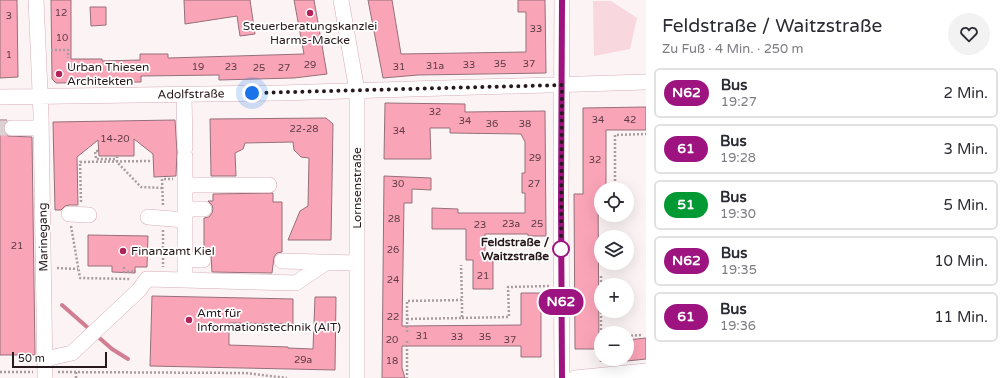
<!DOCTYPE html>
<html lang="de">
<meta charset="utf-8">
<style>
body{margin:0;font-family:"Varela Round",sans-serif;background:#f2f2f3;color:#2b2b33;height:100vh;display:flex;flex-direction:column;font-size:15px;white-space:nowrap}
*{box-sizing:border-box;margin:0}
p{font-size:13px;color:#7c7c81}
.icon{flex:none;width:22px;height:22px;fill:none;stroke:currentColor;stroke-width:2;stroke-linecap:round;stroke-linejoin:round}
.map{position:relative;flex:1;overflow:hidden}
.panel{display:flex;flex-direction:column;background:#fff;width:360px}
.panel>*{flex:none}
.badge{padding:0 8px;border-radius:13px;font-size:14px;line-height:26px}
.fabs{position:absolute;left:594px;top:182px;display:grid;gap:8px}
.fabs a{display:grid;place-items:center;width:40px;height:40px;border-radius:50%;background:#fff;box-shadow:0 4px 16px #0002;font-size:20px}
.scale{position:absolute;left:12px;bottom:10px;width:95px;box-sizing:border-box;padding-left:4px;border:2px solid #28191c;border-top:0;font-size:11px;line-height:14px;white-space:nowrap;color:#28191c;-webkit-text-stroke:3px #fff;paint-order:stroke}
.you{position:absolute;width:20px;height:20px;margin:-10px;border:3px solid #fff;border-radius:50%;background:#1a73e8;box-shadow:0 0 0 6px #1a73e833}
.map>.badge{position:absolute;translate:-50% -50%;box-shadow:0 0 0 2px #fff}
.round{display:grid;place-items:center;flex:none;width:42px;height:42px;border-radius:21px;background:#f2f2f3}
.head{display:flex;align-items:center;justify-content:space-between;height:68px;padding:0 16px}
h1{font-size:19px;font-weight:600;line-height:30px}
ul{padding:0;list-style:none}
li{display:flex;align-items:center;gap:12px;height:50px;margin:0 8px 6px;padding:0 8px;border:2px solid #e1e1e2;border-radius:6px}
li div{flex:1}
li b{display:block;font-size:15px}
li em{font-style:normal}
li .badge{min-width:44px;font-weight:700;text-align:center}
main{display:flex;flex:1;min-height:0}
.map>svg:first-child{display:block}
</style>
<main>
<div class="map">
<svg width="646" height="378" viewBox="0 0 646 378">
<rect width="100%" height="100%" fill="#fcf3f5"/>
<path fill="#f9d7de" d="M 593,1 L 611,1 L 637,18 L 630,49 L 594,56 Z"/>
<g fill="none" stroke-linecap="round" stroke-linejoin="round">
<path stroke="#d17e93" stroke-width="4" d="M 62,305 L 112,349 L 128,359"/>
</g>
<path fill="#faa4b8" stroke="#967079" d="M 0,0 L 17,0 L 18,77 L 0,78 Z
M 51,0 L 71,0 L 71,59 L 102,59 L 102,61 L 140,60 L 140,54 L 168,54 L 168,58 L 304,54 L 294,0 L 314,0 L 327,74 L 294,78 L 219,80 L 219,75 L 141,76 L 141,82 L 56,83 L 52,79 Z
M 184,0 L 250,0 L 255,34 L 240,36 L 237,16 L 185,24 Z
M 368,0 L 392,0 L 401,54 L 526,52 L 526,12 L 518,12 L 518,0 L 545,0 L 546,73 L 418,75 L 383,78 Z
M 90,7 L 106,7 L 106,25 L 91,26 Z
M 385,103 L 465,104 L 465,112 L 545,111 L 546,236 L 528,236 L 528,234 L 485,234 L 485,260 L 493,260 L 493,289 L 473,289 L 473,260 L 466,260 L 466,229 L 432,229 L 432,208 L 458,209 L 458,213 L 525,213 L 525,193 L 522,193 L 522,173 L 525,173 L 525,142 L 521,134 L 450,133 L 450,128 L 430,128 L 431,159 L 384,159 Z
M 646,107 L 646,130 L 606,130 L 606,189 L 601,189 L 601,193 L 598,193 L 599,349 L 575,349 L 574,194 L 583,194 L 583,108 Z
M 326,118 L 333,124 L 331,240 L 288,240 L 300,211 L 308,206 L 309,158 L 301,157 L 294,150 L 293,142 L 245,143 L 243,149 L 235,153 L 236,176 L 211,176 L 210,119 Z
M 0,120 L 7,120 L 4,124 L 3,128 L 4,133 L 8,136 L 32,137 L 35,355 L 0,355 Z
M 175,120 L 177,152 L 176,176 L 154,177 L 153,154 L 134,139 L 134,156 L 99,156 L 98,140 L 77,157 L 78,205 L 69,205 L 65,206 L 61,210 L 55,210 L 53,122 Z
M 384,176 L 431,178 L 431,190 L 412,189 L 412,203 L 404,203 L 402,326 L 521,325 L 521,293 L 541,293 L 541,357 L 521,357 L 521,346 L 402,346 L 402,368 L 405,378 L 382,378 Z
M 273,193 L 273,202 L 282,202 L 282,252 L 277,253 L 274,257 L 272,273 L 212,272 L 211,256 L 208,253 L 204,251 L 204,218 L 209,217 L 212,213 L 213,209 L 212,205 L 208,201 L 213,201 L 213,194 Z
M 88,235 L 148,236 L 147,267 L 135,267 L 135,273 L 112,272 L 112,266 L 88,266 Z
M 152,296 L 293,299 L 293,324 L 229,323 L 229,345 L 288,347 L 288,348 L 313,349 L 315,297 L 336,297 L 335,370 L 150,366 Z
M 646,338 L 646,359 L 627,361 L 627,340 Z"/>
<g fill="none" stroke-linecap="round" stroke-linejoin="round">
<path stroke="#dcd2d4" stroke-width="15" stroke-dasharray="15 8" stroke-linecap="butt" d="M 0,128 L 12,128"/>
<defs>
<path id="minor" d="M 36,0 L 41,114 L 45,378
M 341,0 L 357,91 L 357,378
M 184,95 L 185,148
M 0,97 L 280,93 L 646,82
M 12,128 L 41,128
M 185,156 L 185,280
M 185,185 L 269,185
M 185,209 L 204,209
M 69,214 L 89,215
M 148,217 L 185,220
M 185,259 L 203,260
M 282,261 L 357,263
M 45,359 L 72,353 L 139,290 L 147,279 L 296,283 L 327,262
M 562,378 L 561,201 L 562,0
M 575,378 L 646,371"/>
</defs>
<use href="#minor" stroke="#d7aeb7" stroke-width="16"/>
<path stroke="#a99da0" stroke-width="2.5" stroke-dasharray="2 2" stroke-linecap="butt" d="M 51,50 L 68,50 L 68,58
M 98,151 L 95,151 L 96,159 L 117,159
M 117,156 L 117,162 L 141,187 L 163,188
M 615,189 L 615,135 L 646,134
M 598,200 L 601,201
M 81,202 L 80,162 L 150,161
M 163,205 L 162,179 L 173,179
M 606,215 L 606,220
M 71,226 L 80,278 L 130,279
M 163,230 L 163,267
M 124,267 L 124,272 L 136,271
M 57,268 L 78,269
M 601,276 L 601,363
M 462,318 L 509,317 L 508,287 L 549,286
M 407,319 L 462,318 L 462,300
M 407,332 L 407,301 L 462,300 L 461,265
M 627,336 L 642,335
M 407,341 L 407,378
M 0,372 L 33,372
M 58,372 L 246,373 L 287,378
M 76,378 L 76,372"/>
<use href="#minor" stroke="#fff" stroke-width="15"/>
</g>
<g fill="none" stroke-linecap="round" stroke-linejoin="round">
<defs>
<path id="line" d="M 562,378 L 561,201 L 562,0"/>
</defs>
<use href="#line" stroke="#fff" stroke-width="9"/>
<use href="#line" stroke="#9d1380" stroke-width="6"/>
<path stroke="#28191c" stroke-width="4" stroke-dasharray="0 7.2" d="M 252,93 L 562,85 L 561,249"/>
</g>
<g fill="#b12259" stroke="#fff" stroke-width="1.5">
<circle cx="310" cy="13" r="4"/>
<circle cx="59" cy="74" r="4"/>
<circle cx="123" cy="251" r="4"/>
<circle cx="189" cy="320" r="4"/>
</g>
<circle fill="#fff" stroke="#9d1380" stroke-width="2" cx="561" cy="249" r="8"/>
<g text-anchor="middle" stroke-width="3.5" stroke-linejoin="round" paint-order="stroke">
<g font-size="10" fill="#5c3c43">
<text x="61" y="16">12</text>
<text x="9" y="19">3</text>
<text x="536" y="32">33</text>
<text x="62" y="41">10</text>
<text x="9" y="58">1</text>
<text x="500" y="67">35</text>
<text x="529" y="67">37</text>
<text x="310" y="68">29</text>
<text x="469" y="68">33</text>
<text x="435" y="69">31a</text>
<text x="198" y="70">19</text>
<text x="231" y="70">23</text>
<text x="399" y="70">31</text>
<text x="259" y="71">25</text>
<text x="284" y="71">27</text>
<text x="435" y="115">32</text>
<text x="598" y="123">34</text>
<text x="630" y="123">42</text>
<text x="465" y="124">34</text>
<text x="492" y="127">36</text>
<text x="525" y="127">38</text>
<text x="304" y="132">22-28</text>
<text x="399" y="134">34</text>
<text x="115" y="142">14-20</text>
<text x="535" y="161">29</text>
<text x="595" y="163">32</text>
<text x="398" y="187">30</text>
<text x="534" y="187">27</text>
<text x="394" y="222">28</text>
<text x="511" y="227">23a</text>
<text x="537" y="227">25</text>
<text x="480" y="228">23</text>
<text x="17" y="249">21</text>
<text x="393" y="253">26</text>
<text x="483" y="279">21</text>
<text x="393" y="283">24</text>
<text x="393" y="320">22</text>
<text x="422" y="339">31</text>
<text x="457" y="340">33</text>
<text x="485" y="340">35</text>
<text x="392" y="343">20</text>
<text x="510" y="343">37</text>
<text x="303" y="363">29a</text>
<text x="392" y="364">18</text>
</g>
<g font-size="12" fill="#28191c" stroke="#fff" text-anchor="start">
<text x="310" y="30" text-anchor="middle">Steuerberatungskanzlei<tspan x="310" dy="14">Harms-Macke</tspan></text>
<text x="67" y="71">Urban Thiesen<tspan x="67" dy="14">Architekten</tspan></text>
<text x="131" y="255">Finanzamt Kiel</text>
<text x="197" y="317">Amt für<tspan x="197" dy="14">Informationstechnik (AIT)</tspan></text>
</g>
<g font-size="12" fill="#28191c" stroke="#fff">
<text transform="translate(191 94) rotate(-1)" y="4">Adolfstraße</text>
<text transform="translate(357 188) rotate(-90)" y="4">Lornsenstraße</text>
<text transform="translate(43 237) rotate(-91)" y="4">Marinegang</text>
</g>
<g font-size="12" font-weight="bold" fill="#28191c" stroke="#fff" text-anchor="end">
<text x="549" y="246">Feldstraße /<tspan x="549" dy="14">Waitzstraße</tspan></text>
</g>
</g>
</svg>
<div class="fabs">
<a><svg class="icon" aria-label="locate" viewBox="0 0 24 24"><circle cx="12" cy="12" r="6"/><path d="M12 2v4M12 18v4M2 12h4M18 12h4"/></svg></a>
<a><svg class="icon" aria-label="layers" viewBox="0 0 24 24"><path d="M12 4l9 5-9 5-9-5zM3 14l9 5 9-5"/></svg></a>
<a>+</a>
<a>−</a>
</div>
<div class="scale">50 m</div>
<div class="you" style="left:252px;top:93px"></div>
<b class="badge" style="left:561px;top:302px;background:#9d1380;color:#fff">N62</b>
</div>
<section class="panel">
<div class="head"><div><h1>Feldstraße / Waitzstraße</h1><p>Zu Fuß · 4 Min. · 250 m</p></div><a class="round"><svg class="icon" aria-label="heart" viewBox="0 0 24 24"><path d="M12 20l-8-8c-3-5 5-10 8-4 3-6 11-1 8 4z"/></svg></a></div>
<ul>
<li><span class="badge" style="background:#9d1380;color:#fff">N62</span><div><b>Bus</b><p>19:27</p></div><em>2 Min.</em></li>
<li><span class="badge" style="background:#9d1380;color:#fff">61</span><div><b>Bus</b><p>19:28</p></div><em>3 Min.</em></li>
<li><span class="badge" style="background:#093;color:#fff">51</span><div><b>Bus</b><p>19:30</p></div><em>5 Min.</em></li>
<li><span class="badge" style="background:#9d1380;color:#fff">N62</span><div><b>Bus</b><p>19:35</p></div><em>10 Min.</em></li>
<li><span class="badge" style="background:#9d1380;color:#fff">61</span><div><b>Bus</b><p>19:36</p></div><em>11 Min.</em></li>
</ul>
</section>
</main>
